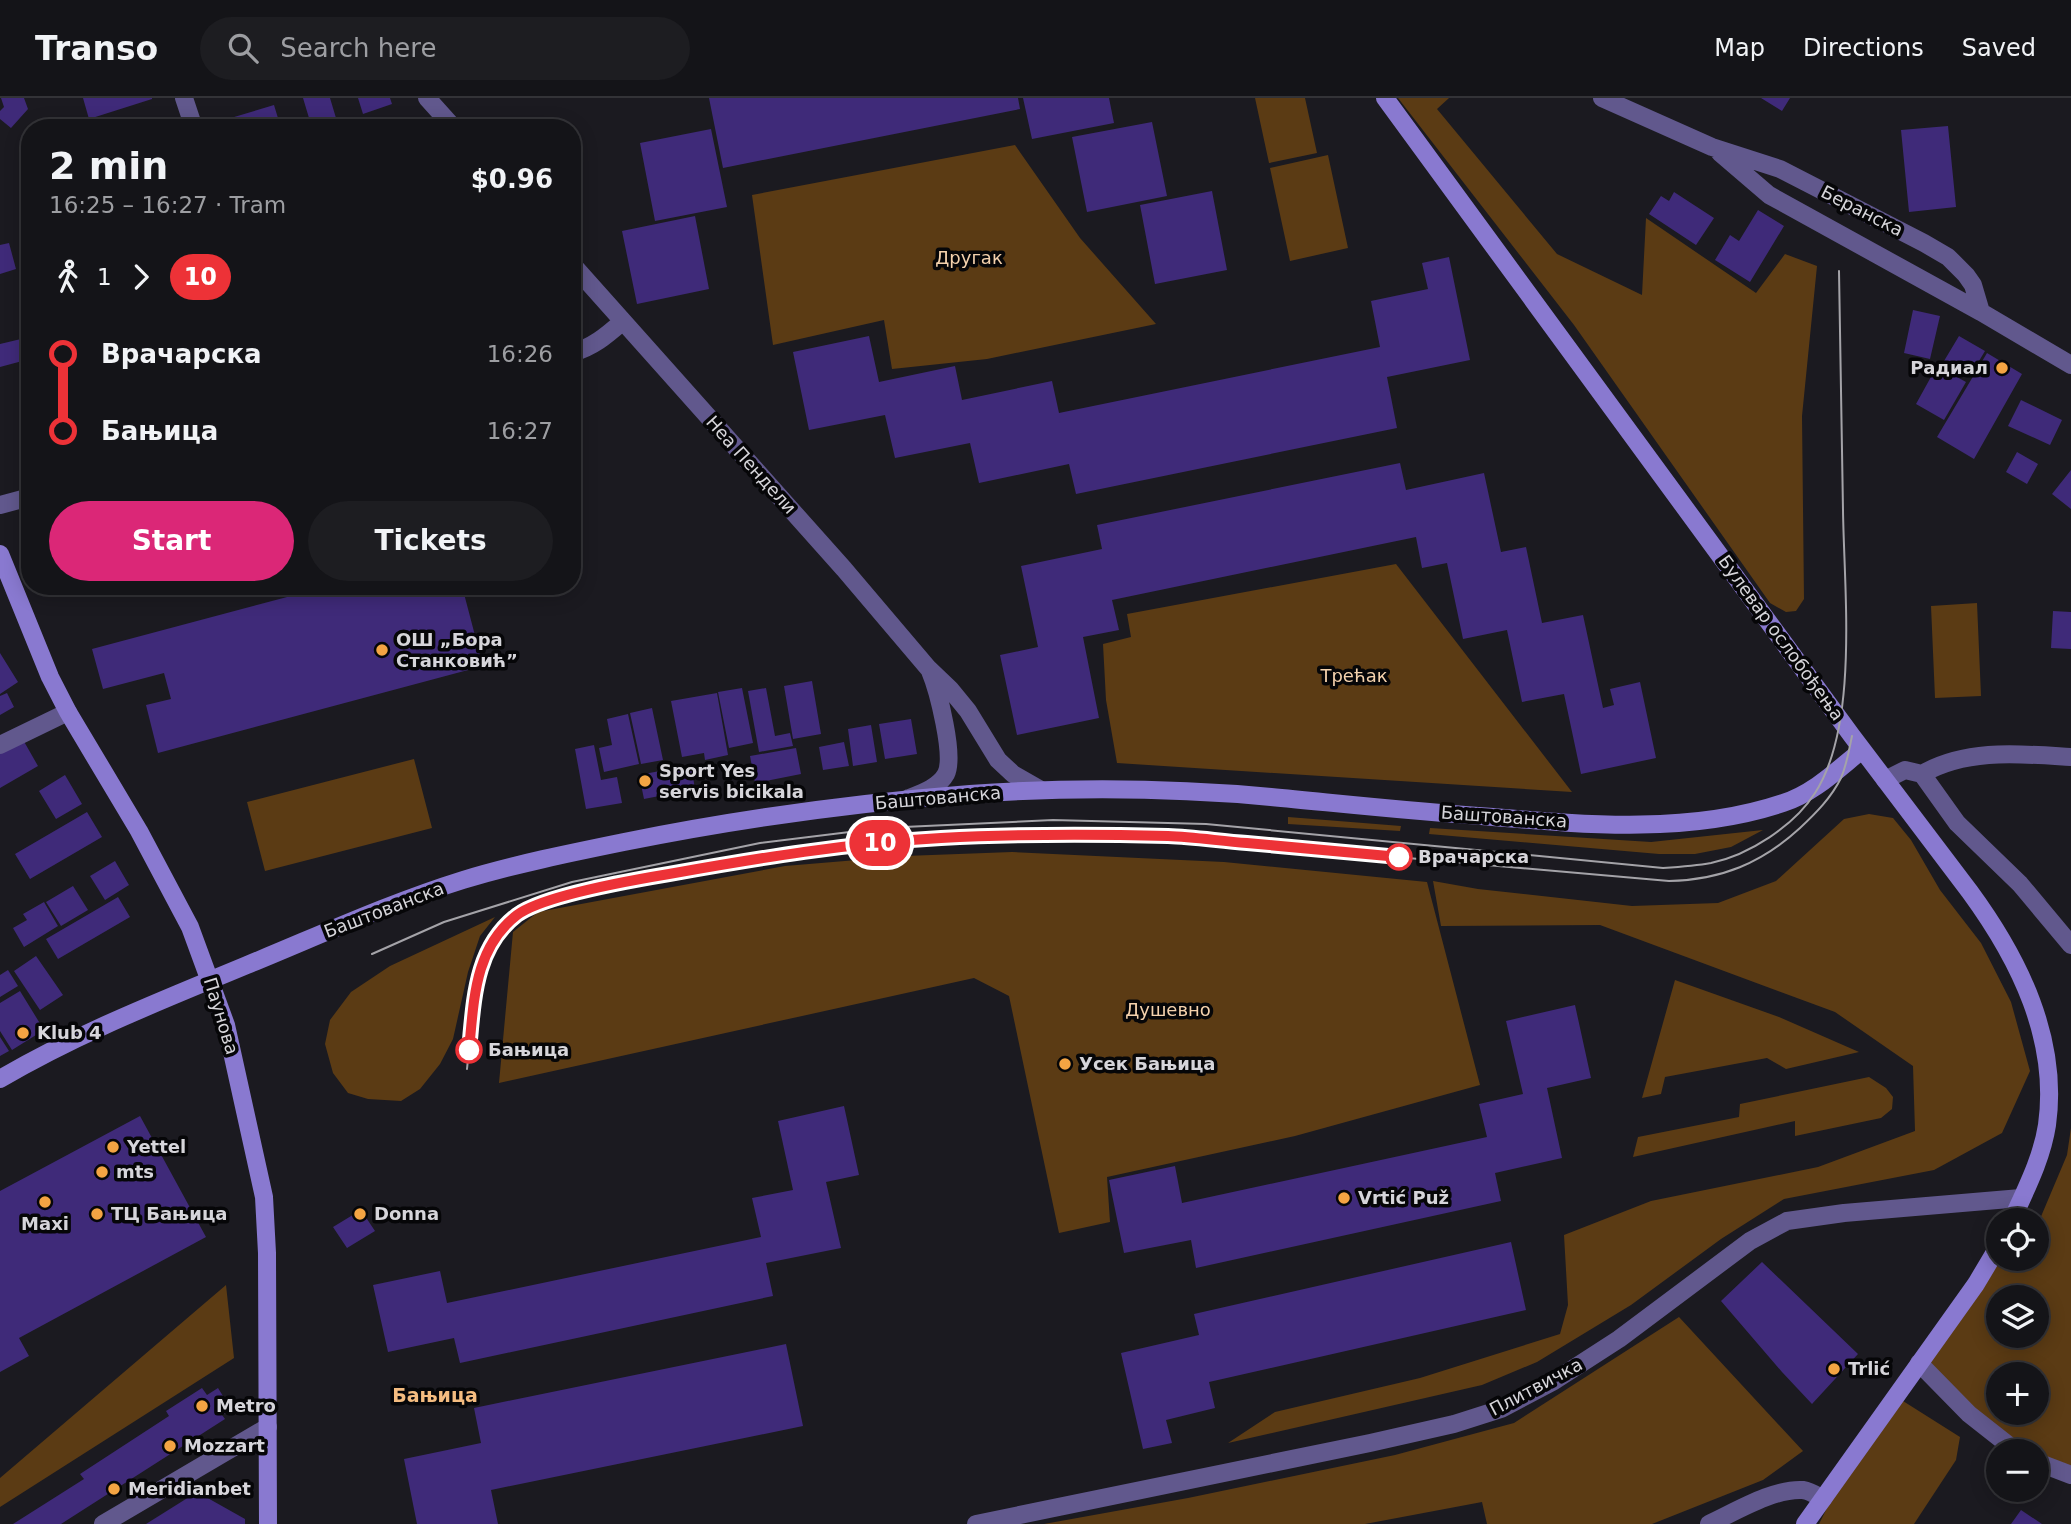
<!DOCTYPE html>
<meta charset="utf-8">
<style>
body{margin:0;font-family:"DejaVu Sans",sans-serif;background:#1d1d21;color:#f1f3f6;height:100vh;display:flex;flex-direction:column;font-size:26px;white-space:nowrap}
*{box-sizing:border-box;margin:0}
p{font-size:23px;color:#9d9ea2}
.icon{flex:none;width:38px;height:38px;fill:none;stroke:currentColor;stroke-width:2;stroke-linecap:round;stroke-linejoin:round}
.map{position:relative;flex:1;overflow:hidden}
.panel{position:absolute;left:21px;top:21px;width:560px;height:476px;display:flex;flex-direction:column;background:#141418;border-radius:28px;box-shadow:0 4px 18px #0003,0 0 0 2px #333337}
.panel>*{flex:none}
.badge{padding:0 14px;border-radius:23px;font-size:24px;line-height:46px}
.fabs{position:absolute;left:1986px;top:1110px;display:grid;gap:14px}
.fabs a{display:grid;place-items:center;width:63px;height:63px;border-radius:50%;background:#141418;box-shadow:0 4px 18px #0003,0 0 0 2px #333337;font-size:35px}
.map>.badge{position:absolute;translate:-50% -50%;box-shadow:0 0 0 4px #fff}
.legs{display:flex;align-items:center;gap:10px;height:77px;padding:0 28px;font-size:23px}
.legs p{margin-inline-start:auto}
.headline{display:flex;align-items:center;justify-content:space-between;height:119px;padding:0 28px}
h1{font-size:38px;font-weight:600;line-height:52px}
.button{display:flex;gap:14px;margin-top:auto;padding:14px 28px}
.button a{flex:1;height:80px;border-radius:42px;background:#db2777;color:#fff;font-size:28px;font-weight:600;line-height:80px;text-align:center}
.button a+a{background:#1d1d21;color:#f1f3f6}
ul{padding:0 28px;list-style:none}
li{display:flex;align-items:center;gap:24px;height:77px;font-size:26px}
li i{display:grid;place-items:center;width:10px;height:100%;margin:0 9px;background:currentColor}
li i::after{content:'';width:18px;height:18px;margin:-9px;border:5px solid;border-radius:50%;background:#141418}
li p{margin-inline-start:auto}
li:first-child i{background:linear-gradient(#0000 50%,currentColor 0)}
li:last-child i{background:linear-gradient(currentColor 50%,#0000 0)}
header{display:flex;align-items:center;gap:42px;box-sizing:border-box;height:98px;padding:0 35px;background:#141418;border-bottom:2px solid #333337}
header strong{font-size:33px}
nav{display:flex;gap:38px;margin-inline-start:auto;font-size:24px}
.search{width:490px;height:63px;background:#1d1d21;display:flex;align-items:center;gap:18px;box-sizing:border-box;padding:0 24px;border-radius:38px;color:#9d9ea2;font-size:26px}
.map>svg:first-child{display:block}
</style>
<header>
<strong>Transo</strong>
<div class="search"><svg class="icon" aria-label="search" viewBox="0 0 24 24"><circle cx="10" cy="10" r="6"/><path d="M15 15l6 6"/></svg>Search here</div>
<nav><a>Map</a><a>Directions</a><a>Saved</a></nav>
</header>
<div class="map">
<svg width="2071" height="1426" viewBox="0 0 2071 1426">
<rect width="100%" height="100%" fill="#1b1a20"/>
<path fill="#5b3b14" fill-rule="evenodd" d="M 1255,0 L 1305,0 L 1317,55 L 1269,65 Z
M 1398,0 L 1449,0 L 1437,11 L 1557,156 L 1642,197 L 1646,120 L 1756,195 L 1785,156 L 1817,168 L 1802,318 L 1804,501 L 1796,513 L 1786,514 L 1770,505 L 1574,227 Z
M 1015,47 L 1080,140 L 1156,226 L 987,261 L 892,271 L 884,222 L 773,247 L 752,97 Z
M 1328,57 L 1348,150 L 1290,163 L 1270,70 Z
M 1396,466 L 1572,694 L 1117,665 L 1106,602 L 1103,546 L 1131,539 L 1127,516 Z
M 1977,505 L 1981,598 L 1935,600 L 1931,508 Z
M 414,661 L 432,730 L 265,773 L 247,704 Z
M 1869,716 L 1893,720 L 1911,742 L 1940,792 L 1981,845 L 2011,904 L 2030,973 L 2002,1035 L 1934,1072 L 1784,1101 L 1721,1141 L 1631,1207 L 1537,1264 L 1482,1287 L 1228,1345 L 1275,1314 L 1420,1280 L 1560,1236 L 1568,1207 L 1564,1137 L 1651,1103 L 1818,1069 L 1915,1033 L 1913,968 L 1835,914 L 1600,827 L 1441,828 L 1433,783 L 1478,791 L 1632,808 L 1718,805 L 1776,783 L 1844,721 Z
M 1288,719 L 1401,728 L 1400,733 L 1288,726 Z
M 1430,730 L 1651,744 L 1763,732 L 1731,749 L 1695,756 L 1659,756 L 1429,736 Z
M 1012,754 L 1224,764 L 1427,784 L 1480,987 L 1295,1038 L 1107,1079 L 1110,1124 L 1059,1135 L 1009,898 L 974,880 L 499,985 L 513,834 L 538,814 L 785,768 L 905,758 Z
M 495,819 L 480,838 L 468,874 L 453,941 L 440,966 L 420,991 L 401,1003 L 368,1001 L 348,995 L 333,975 L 325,946 L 330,922 L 351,894 L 390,868 Z
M 1675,882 L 1779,919 L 1859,954 L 1786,971 L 1767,960 L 1665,979 L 1661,996 L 1642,1000 Z
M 1869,979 L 1886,990 L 1893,999 L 1892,1011 L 1881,1020 L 1795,1038 L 1795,1023 L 1633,1059 L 1638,1039 L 1739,1019 L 1740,1006 Z
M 2071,1030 L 2071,1377 L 2037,1364 L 2037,1353 L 2016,1353 L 1919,1265 L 1998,1160 L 2018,1164 L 2020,1160 L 2037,1160 L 2037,1128 L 2067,1057 ZM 1998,1199 L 2037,1199 L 2037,1237 L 1998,1237 ZM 1998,1276 L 2037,1276 L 2037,1314 L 1998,1314 Z
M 226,1187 L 234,1260 L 0,1409 L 0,1380 Z
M 1679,1219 L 1803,1353 L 1763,1382 L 1652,1426 L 1487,1426 L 1482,1404 L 1365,1426 L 1044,1426 L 1188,1400 L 1395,1357 L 1514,1325 Z
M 1903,1303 L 1960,1339 L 1956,1362 L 1914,1426 L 1819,1426 L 1828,1408 Z"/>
<path fill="#3f2a79" d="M 1,0 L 24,0 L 28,11 L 11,30 L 0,21 L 0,13 L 4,9 Z
M 83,0 L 152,0 L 152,1 L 89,21 Z
M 303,0 L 330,0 L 339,30 L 312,30 Z
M 358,0 L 390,0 L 392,6 L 363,16 Z
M 709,0 L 1018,0 L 1020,11 L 723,70 Z
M 1023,0 L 1109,0 L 1114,25 L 1032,41 Z
M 1761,0 L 1790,0 L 1782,13 Z
M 274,7 L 281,30 L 216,30 L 214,25 Z
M 1152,24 L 1167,98 L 1087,114 L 1072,39 Z
M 1948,28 L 1956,109 L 1909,114 L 1901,32 Z
M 711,31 L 727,109 L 655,123 L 640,45 Z
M 30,55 L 30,85 L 29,86 L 20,58 Z
M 1212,93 L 1227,172 L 1155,186 L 1140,107 Z
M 1674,94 L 1714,120 L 1696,147 L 1649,116 L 1661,98 L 1669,103 Z
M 1758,112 L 1784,128 L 1750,184 L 1715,162 L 1730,137 L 1739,143 Z
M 695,118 L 709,191 L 637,206 L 622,133 Z
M 9,145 L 16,171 L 0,176 L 0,147 Z
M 1449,159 L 1470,262 L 1387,279 L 1397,330 L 1076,396 L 1069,366 L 979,385 L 970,345 L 895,360 L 885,317 L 809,332 L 793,254 L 869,238 L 879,284 L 955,268 L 962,302 L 1052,283 L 1059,315 L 1380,249 L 1371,203 L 1428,191 L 1422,165 Z
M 1913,212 L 1940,218 L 1930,261 L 1904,255 Z
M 1959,238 L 1985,253 L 1970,278 L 1944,263 Z
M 21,241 L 26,262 L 0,269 L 0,246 Z
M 1987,255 L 2022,276 L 1974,361 L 1937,339 Z
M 1937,268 L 1966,284 L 1944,322 L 1916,306 Z
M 2021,302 L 2062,322 L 2050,347 L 2008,328 Z
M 30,347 L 30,381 L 27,381 L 19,349 Z
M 2017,354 L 2038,366 L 2027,386 L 2006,374 Z
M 1400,365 L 1406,392 L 1484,375 L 1501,454 L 1526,449 L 1542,525 L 1583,517 L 1603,610 L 1614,607 L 1610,591 L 1640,584 L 1656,660 L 1581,676 L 1564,596 L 1522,604 L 1507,532 L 1463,541 L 1447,465 L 1422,470 L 1416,439 L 1112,502 L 1119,532 L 1083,539 L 1099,620 L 1017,637 L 1000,557 L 1038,549 L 1021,468 L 1102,451 L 1097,427 Z
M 2071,372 L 2071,411 L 2052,396 Z
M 304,488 L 462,488 L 483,568 L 158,655 L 146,607 L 171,601 L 164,575 L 103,591 L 92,551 L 306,494 Z
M 2053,513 L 2071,514 L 2071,551 L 2051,550 Z
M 0,555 L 18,584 L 0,596 Z
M 812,583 L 821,636 L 793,641 L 784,588 Z
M 742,590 L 753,645 L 729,650 L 718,594 Z
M 766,590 L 775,638 L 790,635 L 793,648 L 759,654 L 748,593 Z
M 7,595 L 14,609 L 0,617 L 0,598 Z
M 717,595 L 728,657 L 705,662 L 704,655 L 682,659 L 671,603 Z
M 652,610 L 663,662 L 641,666 L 630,615 Z
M 628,616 L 639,666 L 604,674 L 599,650 L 612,647 L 607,621 Z
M 911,621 L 917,656 L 885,661 L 879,626 Z
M 871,627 L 877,664 L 853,668 L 848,631 Z
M 22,640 L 38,668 L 0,690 L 0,653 Z
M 844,644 L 849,668 L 823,672 L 819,649 Z
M 594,647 L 601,682 L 617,679 L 622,705 L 586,711 L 575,651 Z
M 796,650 L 801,676 L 755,685 L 750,658 Z
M 691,667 L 695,691 L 644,701 L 639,677 Z
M 65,677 L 82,706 L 56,721 L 39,693 Z
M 87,714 L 102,739 L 30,781 L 15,756 Z
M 115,763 L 129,787 L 105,802 L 90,778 Z
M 73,788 L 88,812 L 61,828 L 46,804 Z
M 118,799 L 130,819 L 58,861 L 46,841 Z
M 44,804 L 58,828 L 24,849 L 13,830 L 27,822 L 23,816 Z
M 36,858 L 63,897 L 40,912 L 14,873 Z
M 8,872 L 18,888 L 0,899 L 0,877 Z
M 20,893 L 44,932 L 12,952 L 0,933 L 0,905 Z
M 1575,907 L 1591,980 L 1547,990 L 1562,1060 L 1495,1075 L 1501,1103 L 1196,1170 L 1191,1142 L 1124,1155 L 1109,1082 L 1175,1068 L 1182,1105 L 1487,1039 L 1479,1006 L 1523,996 L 1506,923 Z
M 0,939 L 9,953 L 0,958 Z
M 844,1008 L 859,1077 L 826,1084 L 841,1150 L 766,1165 L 773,1198 L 460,1265 L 454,1240 L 388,1254 L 373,1187 L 440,1173 L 447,1205 L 761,1139 L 752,1100 L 793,1092 L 778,1023 Z
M 140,1018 L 206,1139 L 19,1240 L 29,1258 L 0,1274 L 0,1093 Z
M 361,1112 L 375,1133 L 347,1150 L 333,1129 Z
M 1511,1144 L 1526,1212 L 1209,1284 L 1215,1310 L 1166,1322 L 1172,1345 L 1143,1351 L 1121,1255 L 1199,1237 L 1194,1216 Z
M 1762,1164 L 1858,1256 L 1812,1306 L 1782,1274 L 1721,1203 Z
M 786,1246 L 803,1328 L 491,1392 L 498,1426 L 417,1426 L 404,1361 L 481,1345 L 474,1310 Z
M 202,1290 L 207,1297 L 218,1290 L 231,1311 L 222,1317 L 225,1321 L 61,1426 L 13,1426 L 84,1381 L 80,1376 L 169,1318 L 166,1313 Z
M 197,1394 L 245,1421 L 245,1426 L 146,1426 Z
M 2021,1412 L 2042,1426 L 2011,1426 Z"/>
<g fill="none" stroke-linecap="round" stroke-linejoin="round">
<path stroke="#61588d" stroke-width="18" d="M 184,0 L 194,30
M 427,0 L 454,30
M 1602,0 L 1712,49 L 1780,71 L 1924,145 L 1948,159 L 1966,177 L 1973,187 L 1981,214
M 1720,55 L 1769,97 L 1981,214 L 2071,267
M 572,166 L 844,471 L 928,570 L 950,591 L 968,613 L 998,662 L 1013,676 L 1041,692
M 572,255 C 593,249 606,238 622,224
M 0,407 L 30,399
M 0,647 L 68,614
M 1922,676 C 1967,650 2021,656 2071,659
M 1885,682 L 1905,672 L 1922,676 L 1957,725 L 2020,786 L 2071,847
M 909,700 C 922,695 939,689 946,676 C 955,658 938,592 930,573
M 1919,1265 L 1969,1316 L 2016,1353
M 2037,1364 L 2071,1377
M 103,1426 L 268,1329
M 976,1426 L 1370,1345 L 1454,1326 L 1501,1311 L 1554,1283 L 1619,1241 L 1750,1143 L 1787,1123 L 1844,1115 L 2021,1100
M 1709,1426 C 1735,1414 1774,1390 1803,1392 C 1810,1393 1816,1397 1823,1401"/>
<path stroke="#8979d0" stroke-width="18" d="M 1385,0 L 1852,638 L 1970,794 C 2019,861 2059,941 2047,1027 C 2042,1060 2026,1091 2012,1122
M 0,456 L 50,579 L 68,614 L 139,733 L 190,829 L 226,927 L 264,1099 L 267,1155 L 268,1426
M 0,981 C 78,935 163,902 247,867 C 318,838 389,805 463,782 C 516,766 570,755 624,744 C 738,721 854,705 970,696 C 1070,689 1172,690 1271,699 C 1345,706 1419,714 1493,719 C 1588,727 1691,736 1783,705 C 1814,695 1837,672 1862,652
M 1805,1426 L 1976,1186 L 1998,1149"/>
<path stroke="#a4a3a8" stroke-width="2" d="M 372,856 L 444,824 L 572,784 L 760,745 L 882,730 L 1053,722 L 1206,726 L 1663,770 C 1679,769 1695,768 1711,765 C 1749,757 1794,728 1815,695 C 1859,627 1844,493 1843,412 C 1841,333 1840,253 1839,173
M 467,971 C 473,917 469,854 517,817 C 545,795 639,781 677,774 C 840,745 1004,731 1169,739 C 1223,741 1276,748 1329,753 C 1442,763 1555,774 1669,783 C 1721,782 1762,765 1800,730 C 1816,715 1831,700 1841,680 C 1847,666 1849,652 1852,638"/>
</g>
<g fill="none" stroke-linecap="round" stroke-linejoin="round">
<defs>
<path id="line-1" d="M 469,952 C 474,903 474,850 517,817 C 544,797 633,782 669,776 C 759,760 849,745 941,740 C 1016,736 1092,736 1168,738 C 1194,739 1220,743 1247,745 C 1297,750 1348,754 1399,759"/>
</defs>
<use href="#line-1" stroke="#fff" stroke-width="16"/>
<use href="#line-1" stroke="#ed3237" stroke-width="10"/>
</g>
<g fill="#f4a443" stroke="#060608" stroke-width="2.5">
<circle cx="2002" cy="270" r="7"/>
<circle cx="382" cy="552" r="7"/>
<circle cx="645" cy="683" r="7"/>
<circle cx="23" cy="935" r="7"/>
<circle cx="1065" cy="966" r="7"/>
<circle cx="113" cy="1049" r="7"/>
<circle cx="102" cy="1074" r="7"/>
<circle cx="1344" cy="1100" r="7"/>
<circle cx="45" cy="1104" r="7"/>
<circle cx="97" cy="1116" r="7"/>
<circle cx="360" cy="1116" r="7"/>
<circle cx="1834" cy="1271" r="7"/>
<circle cx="202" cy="1308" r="7"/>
<circle cx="170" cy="1348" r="7"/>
<circle cx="114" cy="1391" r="7"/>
</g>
<g fill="#fff" stroke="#ed3237" stroke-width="3.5">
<circle cx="1399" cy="759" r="12"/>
<circle cx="469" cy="952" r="12"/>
</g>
<g text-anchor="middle" stroke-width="7" stroke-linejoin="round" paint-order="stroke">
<g font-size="18" fill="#d6d5da" stroke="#060608">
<text transform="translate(1862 113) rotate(27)" y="6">Беранска</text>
<text transform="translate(751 367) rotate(48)" y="6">Неа Пендели</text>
<text transform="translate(1781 540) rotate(54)" y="6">Булевар ослобођења</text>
<text transform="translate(938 700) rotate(-5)" y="6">Баштованска</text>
<text transform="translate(1504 719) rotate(4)" y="6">Баштованска</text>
<text transform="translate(384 812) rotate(-21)" y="6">Баштованска</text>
<text transform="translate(221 918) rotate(73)" y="6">Паунова</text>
<text transform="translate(1536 1289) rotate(-28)" y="6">Плитвичка</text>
</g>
<g font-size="18" fill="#f5d2ad" stroke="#060608">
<text x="969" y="166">Другак</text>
<text x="1354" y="584">Трећак</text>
<text x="1168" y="918">Душевно</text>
</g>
<g font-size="18" font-weight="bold" fill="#d6d5da" stroke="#060608" text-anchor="start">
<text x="1988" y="276" text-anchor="end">Радиал</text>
<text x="396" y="548">ОШ „Бора<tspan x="396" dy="21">Станковић”</tspan></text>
<text x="659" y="679">Sport Yes<tspan x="659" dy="21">servis bicikala</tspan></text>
<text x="37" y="941">Klub 4</text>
<text x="1079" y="972">Усек Бањица</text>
<text x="127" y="1055">Yettel</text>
<text x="116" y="1080">mts</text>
<text x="1358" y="1106">Vrtić Puž</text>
<text x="111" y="1122">ТЦ Бањица</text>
<text x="374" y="1122">Donna</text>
<text x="45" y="1132" text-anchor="middle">Maxi</text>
<text x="1848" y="1277">Trlić</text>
<text x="216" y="1314">Metro</text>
<text x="184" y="1354">Mozzart</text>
<text x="128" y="1397">Meridianbet</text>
</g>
<g font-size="18" font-weight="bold" fill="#d6d5da" stroke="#060608" text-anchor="start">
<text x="1418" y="765">Врачарска</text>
<text x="488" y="958">Бањица</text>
</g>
<g font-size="19" font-weight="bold" fill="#f4bc80" stroke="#060608">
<text x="435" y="1304">Бањица</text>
</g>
</g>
</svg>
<div class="fabs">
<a><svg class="icon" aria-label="locate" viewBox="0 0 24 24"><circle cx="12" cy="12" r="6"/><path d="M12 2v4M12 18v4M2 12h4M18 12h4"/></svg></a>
<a><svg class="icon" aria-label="layers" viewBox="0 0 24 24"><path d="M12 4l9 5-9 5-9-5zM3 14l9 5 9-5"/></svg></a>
<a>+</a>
<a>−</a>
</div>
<b class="badge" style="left:880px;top:745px;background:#ed3237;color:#fff">10</b>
<section class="panel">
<div class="headline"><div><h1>2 min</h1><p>16:25 – 16:27 · Tram</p></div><b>$0.96</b></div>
<div class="legs"><svg class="icon" aria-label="walk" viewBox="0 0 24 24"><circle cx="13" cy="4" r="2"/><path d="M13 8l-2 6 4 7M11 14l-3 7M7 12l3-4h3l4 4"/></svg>1<svg class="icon" aria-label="forward" viewBox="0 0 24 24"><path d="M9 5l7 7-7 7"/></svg><b class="badge" style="background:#ed3237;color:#fff">10</b></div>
<ul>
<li><i style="color:#ed3237"></i><b>Врачарска</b><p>16:26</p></li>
<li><i style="color:#ed3237"></i><b>Бањица</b><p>16:27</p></li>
</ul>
<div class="button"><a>Start</a><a>Tickets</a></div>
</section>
</div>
